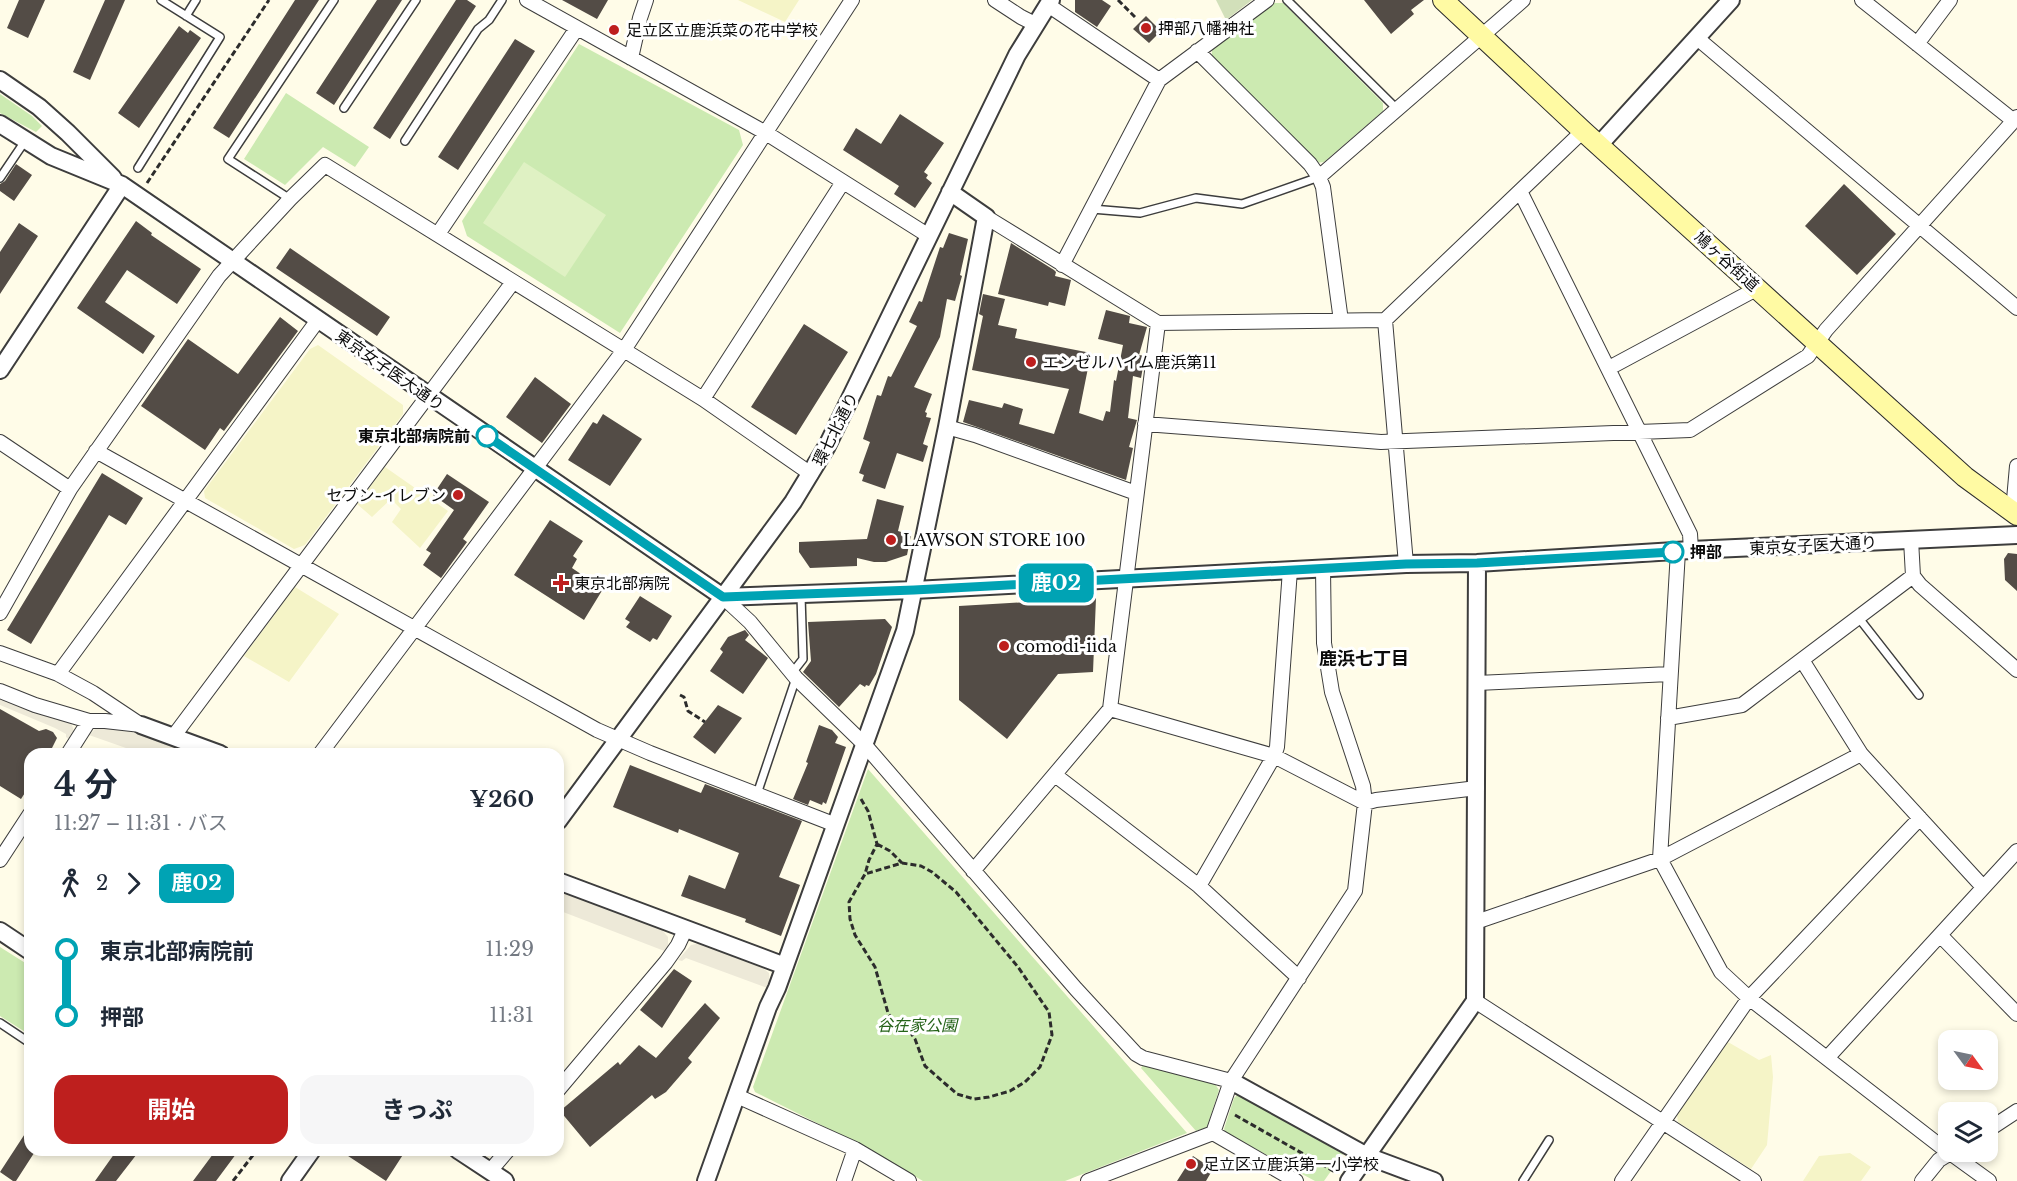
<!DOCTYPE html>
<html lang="ja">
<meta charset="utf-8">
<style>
body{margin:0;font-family:"Libre Baskerville","Noto Sans JP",serif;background:#f6f6f7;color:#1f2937;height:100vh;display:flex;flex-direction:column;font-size:22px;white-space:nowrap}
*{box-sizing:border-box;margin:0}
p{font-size:20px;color:#747a83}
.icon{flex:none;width:33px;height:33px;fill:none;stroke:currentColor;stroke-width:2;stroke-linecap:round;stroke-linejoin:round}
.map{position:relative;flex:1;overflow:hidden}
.sheet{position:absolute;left:24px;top:748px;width:540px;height:408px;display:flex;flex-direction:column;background:#fff;border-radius:18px;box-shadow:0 3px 9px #0003}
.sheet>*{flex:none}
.badge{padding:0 12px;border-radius:9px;font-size:21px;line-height:39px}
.needle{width:39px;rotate:123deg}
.tools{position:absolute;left:1938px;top:1030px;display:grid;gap:12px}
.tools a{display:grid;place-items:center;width:60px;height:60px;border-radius:12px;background:#fff;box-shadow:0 3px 9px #0003;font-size:30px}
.map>.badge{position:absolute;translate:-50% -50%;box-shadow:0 0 0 3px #fff}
.legs{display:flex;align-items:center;gap:9px;height:66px;padding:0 30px;font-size:20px}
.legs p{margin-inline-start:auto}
.head{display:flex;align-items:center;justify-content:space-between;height:102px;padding:0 30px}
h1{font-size:33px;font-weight:700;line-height:45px}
.primary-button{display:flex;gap:12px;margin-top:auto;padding:12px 30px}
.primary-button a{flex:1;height:69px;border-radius:18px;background:#be1f1e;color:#fff;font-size:24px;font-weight:700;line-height:69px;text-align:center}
.primary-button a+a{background:#f6f6f7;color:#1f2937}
ul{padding:0 30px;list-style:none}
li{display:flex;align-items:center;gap:21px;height:66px;font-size:22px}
li i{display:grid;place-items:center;width:9px;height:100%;margin:0 8px;background:currentColor}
li i::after{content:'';width:15px;height:15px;margin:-8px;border:4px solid;border-radius:50%;background:#fff}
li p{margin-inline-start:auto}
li:first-child i{background:linear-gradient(#0000 50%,currentColor 0)}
li:last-child i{background:linear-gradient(currentColor 50%,#0000 0)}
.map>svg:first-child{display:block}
</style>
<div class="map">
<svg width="2017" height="1181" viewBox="0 0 2017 1181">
<rect width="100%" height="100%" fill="#fffce8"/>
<path fill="#f5f4c7" d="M 738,0 L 799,0 L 785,22 Z
M 318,345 L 403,405 L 403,414 L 305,545 L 294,549 L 205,498 L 204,491 L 310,349 Z
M 385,467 L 448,511 L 420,548 L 392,522 L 401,509 L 391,499 L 372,517 L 357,504 Z
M 295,587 L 339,614 L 289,682 L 244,656 Z
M 1728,1042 L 1759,1060 L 1771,1055 L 1773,1077 L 1767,1145 L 1751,1169 L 1678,1122 L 1677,1115 Z
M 1850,1153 L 1871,1167 L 1861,1181 L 1803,1181 L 1819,1156 Z"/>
<path fill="#cceab1" d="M 1274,3 L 1283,3 L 1383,103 L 1383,111 L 1324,162 L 1316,163 L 1212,56 L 1212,49 Z
M 579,44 L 739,130 L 743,145 L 620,333 L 467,236 L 462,221 Z
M 286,93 L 369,147 L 355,167 L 323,147 L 285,185 L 244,159 Z
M 0,94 L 32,116 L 42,126 L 36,132 L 0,113 Z
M 868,769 L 1187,1133 L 1065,1181 L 923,1181 L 863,1146 L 755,1092 L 753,1087 Z
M 0,947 L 30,966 L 30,1035 L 0,1016 Z
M 1143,1065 L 1215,1084 L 1219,1090 L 1207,1127 L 1196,1131 L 1141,1068 Z
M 1237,1095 L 1243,1097 L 1343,1154 L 1324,1181 L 1315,1181 L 1226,1133 L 1224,1129 L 1234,1098 Z"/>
<path fill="#d2e0ba" d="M 1216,0 L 1252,0 L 1226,20 Z"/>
<path fill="#dff1c3" d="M 524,162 L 606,215 L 565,277 L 483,223 Z"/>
<path fill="#ede9d8" d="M 0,698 L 21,708 L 71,723 L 75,733 L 71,741 L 66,737 L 66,734 L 55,728 L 0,705 Z
M 97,727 L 114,727 L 140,734 L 193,754 L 143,754 L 89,735 Z
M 558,890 L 661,929 L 668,937 L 668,949 L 667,952 L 558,910 Z
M 696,944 L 701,944 L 764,969 L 769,973 L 770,989 L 686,958 L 682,961 L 678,960 L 691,945 Z"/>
<path fill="#534c46" d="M 19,0 L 45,0 L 28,38 L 7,28 Z
M 105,0 L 125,0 L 90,80 L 73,72 Z
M 295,0 L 319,0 L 229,138 L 213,128 Z
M 377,0 L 402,0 L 334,105 L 316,93 Z
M 456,0 L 467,0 L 476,6 L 390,139 L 373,128 Z
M 562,0 L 608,0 L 597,19 Z
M 1075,0 L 1102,0 L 1111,6 L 1097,27 L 1075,12 Z
M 1364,0 L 1424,0 L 1411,10 L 1414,14 L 1391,34 Z
M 1146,16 L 1161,31 L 1149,43 L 1133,29 Z
M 179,26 L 188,33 L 190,30 L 201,38 L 139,128 L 118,113 Z
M 515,39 L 535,51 L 458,170 L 438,157 Z
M 900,114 L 944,143 L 924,172 L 928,175 L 926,178 L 932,183 L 915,208 L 894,194 L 899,186 L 843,150 L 856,128 L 881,144 Z
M 16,164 L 32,175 L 14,201 L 0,191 L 0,184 L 5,181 Z
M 1844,184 L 1896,234 L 1857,275 L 1805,226 Z
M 136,221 L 152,233 L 151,235 L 201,269 L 177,304 L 127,270 L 105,302 L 155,336 L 143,354 L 77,308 Z
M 19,223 L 38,236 L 0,294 L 0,252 Z
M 949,233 L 968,239 L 960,275 L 962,276 L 955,301 L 947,299 L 940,337 L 914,387 L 932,394 L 925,412 L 927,413 L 926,417 L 931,418 L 923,444 L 928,446 L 923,462 L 897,453 L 885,489 L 862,481 L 864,475 L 859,473 L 870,442 L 863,439 L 877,395 L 881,396 L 888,376 L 891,377 L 917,326 L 909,322 L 919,301 L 922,302 L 940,247 L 943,248 Z
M 1011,243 L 1054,270 L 1056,272 L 1055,276 L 1071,280 L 1065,306 L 1049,302 L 1048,306 L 998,294 Z
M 290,248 L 390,317 L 377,336 L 276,268 Z
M 983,294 L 1005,299 L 998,325 L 1017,329 L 1015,338 L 1091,353 L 1079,413 L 1103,421 L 1106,411 L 1110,412 L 1114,380 L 1116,381 L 1123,345 L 1098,339 L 1106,310 L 1130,316 L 1129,323 L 1147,327 L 1139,355 L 1145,356 L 1141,378 L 1133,376 L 1128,418 L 1137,420 L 1129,447 L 1133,448 L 1126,480 L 963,422 L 969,400 L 1002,408 L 1004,403 L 1023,409 L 1019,424 L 1054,434 L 1069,389 L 972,370 L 983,316 L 979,314 Z
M 280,317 L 298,331 L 224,431 L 220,428 L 205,450 L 141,406 L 188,339 L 238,374 Z
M 804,324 L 848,352 L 796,435 L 751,407 Z
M 535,377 L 571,404 L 542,443 L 506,417 Z
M 603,414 L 642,439 L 610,486 L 568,460 L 593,422 L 597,424 Z
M 102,473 L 143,498 L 126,525 L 109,515 L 31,644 L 7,630 Z
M 447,474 L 489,502 L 463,539 L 467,542 L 441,578 L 423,565 L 431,553 L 426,550 L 454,510 L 433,495 Z
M 877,499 L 904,506 L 898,531 L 911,535 L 907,555 L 886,562 L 874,562 L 857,558 L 857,566 L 810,568 L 799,552 L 799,542 L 867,539 Z
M 550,520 L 583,541 L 573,556 L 577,559 L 572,568 L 603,589 L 584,620 L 514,575 Z
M 2008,553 L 2017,554 L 2017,591 L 2005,580 L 2004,559 Z
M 640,596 L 672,616 L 657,640 L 653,638 L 650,642 L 626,627 L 630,622 L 625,619 Z
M 1096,598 L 1093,672 L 1058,674 L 1007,739 L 959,700 L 959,606 Z
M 885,619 L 892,627 L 876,674 L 869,686 L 866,685 L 865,687 L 860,684 L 839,707 L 803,672 L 811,661 L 808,622 Z
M 745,630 L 749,635 L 745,640 L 768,658 L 743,694 L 710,671 L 723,652 L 720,649 L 728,637 Z
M 718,705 L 742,718 L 715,754 L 693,737 Z
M 0,709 L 39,731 L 46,729 L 53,732 L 57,738 L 49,754 L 30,754 L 30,785 L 21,799 L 0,786 Z
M 819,725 L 832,730 L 838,737 L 835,743 L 846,747 L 826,804 L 823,802 L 822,805 L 810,800 L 808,805 L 793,799 L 808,763 L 806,762 Z
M 630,765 L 701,793 L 705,784 L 802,821 L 779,877 L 800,885 L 781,936 L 745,922 L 746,919 L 681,896 L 689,875 L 725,889 L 739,853 L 679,829 L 678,833 L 613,807 Z
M 674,969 L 692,981 L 662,1028 L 640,1010 Z
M 705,1003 L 720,1018 L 688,1058 L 692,1062 L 666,1092 L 655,1099 L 652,1095 L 590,1147 L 560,1111 L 618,1062 L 620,1065 L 639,1045 L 656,1058 Z
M 30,1126 L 30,1150 L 36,1150 L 16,1181 L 13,1181 L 0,1172 Z
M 117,1150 L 140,1150 L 116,1181 L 95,1181 Z
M 216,1150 L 239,1150 L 216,1181 L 193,1181 Z
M 339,1150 L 406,1150 L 386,1181 Z
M 1193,1156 L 1213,1169 L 1206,1181 L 1177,1181 Z"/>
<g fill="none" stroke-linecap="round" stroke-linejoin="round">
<defs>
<path id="service" d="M 1287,0 L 1398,110
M 186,16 L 196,0
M 344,108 L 416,0
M 405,141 L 478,29 L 489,20 L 502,0
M 138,168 L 220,37 L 161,0
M 0,178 L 25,141
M 290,199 L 228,159 L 334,0
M 1092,209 L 1140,213 L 1196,198 L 1242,204 L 1319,177
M 1858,617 L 1919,695
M 792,673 L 803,659 L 801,596
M 757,794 L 796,678
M 0,1023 L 30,1043
M 1523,1181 L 1549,1140"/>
<path id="minor" d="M 527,0 L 766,133 L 929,236
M 995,0 L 1021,17 L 1035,24
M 1862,0 L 2014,121
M 1048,5 L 1159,80
M 1697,38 L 2017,308
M 1917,44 L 1950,0
M 1197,51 L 1310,164 L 1319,177 L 1323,187 L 1341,321
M 631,58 L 640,18 L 646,0
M 1319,177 L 1523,0
M 1520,191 L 1690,534 L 1691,550
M 986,217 L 1158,323 L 1385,320
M 438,234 L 577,28
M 1062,265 L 1159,80 L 1267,0
M 1158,323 L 1110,709 L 1274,756 L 1365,803 L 1376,800 L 1477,788
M 1609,368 L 1758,288
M 703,399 L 843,182
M 1145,424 L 1381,442 L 1690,430 L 1808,356 L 1826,330 L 2017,117
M 947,427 L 975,435 L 1136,493
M 0,442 L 70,489
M 96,451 L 597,730 L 650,753 L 836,825
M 2013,511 L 2017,466
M 1911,540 L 1913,576 L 1920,585 L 2017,670
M 1678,551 L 1660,859 L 1721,972 L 1749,998 L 1948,1152
M 1406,564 L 1385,320 L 1583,131
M 723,597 L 750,622 L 796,678 L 864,744 L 1076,989 L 1136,1054 L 1143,1058 L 1231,1081
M 0,613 L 70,489 L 219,276 L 290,199 L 325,165 L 703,399 L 811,474
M 0,653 L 58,674 L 93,693 L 141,725 L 105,721 L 89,721 L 35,705 L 0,691
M 1802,660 L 1861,754 L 1983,887
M 58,674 L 318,320
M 1477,683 L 1670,674
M 1668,718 L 1742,705 L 1913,576
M 173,737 L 513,282
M 68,754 L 89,721
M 320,754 L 624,350 L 852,0
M 1055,775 L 1199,886 L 1299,978
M 0,860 L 30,814
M 973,871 L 1110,709
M 1199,886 L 1274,756 L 1277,747 L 1290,570
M 1476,922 L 1660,859 L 1861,754
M 1940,935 L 2017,1014
M 1475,1001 L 1754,1181
M 1828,1057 L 2017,851
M 558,1090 L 666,962 L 678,945 L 685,930
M 737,1096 L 855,1149 L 909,1181
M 1988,1130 L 2017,1111
M 1213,1133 L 1231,1081 L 1355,891 L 1365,803 L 1363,786 L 1332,692 L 1324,643 L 1323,569
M 1949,1152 L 1989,1181
M 490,1171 L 508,1150
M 844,1181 L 855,1149
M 1088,1181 L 1213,1133 L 1296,1181
M 1622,1181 L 1749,998 L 1920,818
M 1922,1181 L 1939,1160 L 1952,1152"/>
<path id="tertiary" d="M 0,80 L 39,107 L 68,133 L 113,178
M 0,124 L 51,156 L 122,185 L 723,597 L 914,590 L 1406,564 L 1477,563 L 1691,550 L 2017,535
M 1599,145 L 1731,0
M 0,370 L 122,185
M 141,725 L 220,754
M 558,821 L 793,502 L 827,446 L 1017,55 L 1051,0
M 558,881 L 785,966
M 0,931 L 30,951
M 1231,1081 L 1367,1156 L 1434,1181
M 458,1150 L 505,1181
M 290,1181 L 312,1150
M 706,1181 L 768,1007 L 777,988 L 905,631 L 947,427 L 986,217 L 950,192
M 1349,1181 L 1475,1001 L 1477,563"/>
<path id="secondary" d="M 1443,0 L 1583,131 L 1965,477 L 2017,515"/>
</defs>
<use href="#service" stroke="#3d3d3d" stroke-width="10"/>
<use href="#minor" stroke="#3d3d3d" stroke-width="16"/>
<use href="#tertiary" stroke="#3d3d3d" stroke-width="20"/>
<use href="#secondary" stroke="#2c2c2c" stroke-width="22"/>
<path stroke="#2c2c2c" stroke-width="3" stroke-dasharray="6 3" stroke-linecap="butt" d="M 1118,0 L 1137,19
M 147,183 L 269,0
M 680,695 L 684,697 L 688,711 L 705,722
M 861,799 L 868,811 L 877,844 L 869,860 L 865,874 L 849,902 L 850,919 L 855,935 L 875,967 L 888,1013 L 896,1024 L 910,1032 L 915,1039 L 925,1066 L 957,1094 L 974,1099 L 989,1097 L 1010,1091 L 1025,1082 L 1040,1067 L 1052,1035 L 1049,1012 L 1018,967 L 956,892 L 932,872 L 921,866 L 902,863 L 865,874
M 877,844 L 890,851 L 902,863
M 1235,1115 L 1335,1172
M 233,1181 L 257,1150"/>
<use href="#service" stroke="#fff" stroke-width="7"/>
<use href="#minor" stroke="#fff" stroke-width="14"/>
<use href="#tertiary" stroke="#fff" stroke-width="16"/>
<use href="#secondary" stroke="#fffaa3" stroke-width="20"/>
</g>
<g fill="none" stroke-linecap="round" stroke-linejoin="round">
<defs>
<path id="line-1" d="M 487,436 L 723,597 L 914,590 L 1406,564 L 1477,563 L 1673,552"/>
</defs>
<use href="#line-1" stroke="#fff" stroke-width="14"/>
<use href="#line-1" stroke="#00a3b4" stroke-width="9"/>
</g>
<g fill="#be1f1e" stroke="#fff" stroke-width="2">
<circle cx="1146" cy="28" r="6"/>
<circle cx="614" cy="30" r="6"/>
<circle cx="1031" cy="362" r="6"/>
<circle cx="458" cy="495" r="6"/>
<circle cx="891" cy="540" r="6"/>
<path d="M558 574h6v6h6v6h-6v6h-6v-6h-6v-6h6z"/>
<circle cx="1004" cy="646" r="6"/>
<circle cx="1191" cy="1164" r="6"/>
</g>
<g fill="#fff" stroke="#00a3b4" stroke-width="3">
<circle cx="487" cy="436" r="10"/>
<circle cx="1673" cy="552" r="10"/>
</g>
<g text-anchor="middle" stroke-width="6" stroke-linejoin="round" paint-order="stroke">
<g font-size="16" fill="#0a0a0a" stroke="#fff" text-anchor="start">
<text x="1158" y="34">押部八幡神社</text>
<text x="626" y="36">足立区立鹿浜菜の花中学校</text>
<text x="1043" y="368">エンゼルハイム鹿浜第11</text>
<text x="446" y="501" text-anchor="end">セブン-イレブン</text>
<text x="903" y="546">LAWSON STORE 100</text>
<text x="574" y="589">東京北部病院</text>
<text x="1016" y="652">comodi-iida</text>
<text x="1203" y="1170">足立区立鹿浜第一小学校</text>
</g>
<g font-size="16" fill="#0a0a0a" stroke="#fff">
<text transform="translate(1727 261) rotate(42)" y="6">鳩ヶ谷街道</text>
<text transform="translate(390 370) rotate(35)" y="6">東京女子医大通り</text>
<text transform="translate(835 429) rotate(-63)" y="6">環七北通り</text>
<text transform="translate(1813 545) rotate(-3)" y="6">東京女子医大通り</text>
</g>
<g font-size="16" font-weight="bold" fill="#0a0a0a" stroke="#fff" text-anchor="end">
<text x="470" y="442">東京北部病院前</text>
<text x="1690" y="558" text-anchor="start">押部</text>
</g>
<g font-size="16" font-style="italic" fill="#256319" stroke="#fff">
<text x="917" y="1031">谷在家公園</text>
</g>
<g font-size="18" font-weight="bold" fill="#0a0a0a" stroke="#fff">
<text x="1364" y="665">鹿浜七丁目</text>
</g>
</g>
</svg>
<div class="tools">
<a><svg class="needle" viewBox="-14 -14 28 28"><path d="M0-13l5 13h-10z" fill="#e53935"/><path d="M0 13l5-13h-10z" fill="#747a83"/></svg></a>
<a><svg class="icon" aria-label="layers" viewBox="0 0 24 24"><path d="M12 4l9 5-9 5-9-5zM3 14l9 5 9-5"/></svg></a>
</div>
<b class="badge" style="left:1056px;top:583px;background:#00a3b4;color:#fff">鹿02</b>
<section class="sheet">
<div class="head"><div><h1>4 分</h1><p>11:27 – 11:31 · バス</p></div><b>¥260</b></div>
<div class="legs"><svg class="icon" aria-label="walk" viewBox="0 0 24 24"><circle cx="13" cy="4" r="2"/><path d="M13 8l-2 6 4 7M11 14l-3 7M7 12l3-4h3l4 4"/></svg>2<svg class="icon" aria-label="forward" viewBox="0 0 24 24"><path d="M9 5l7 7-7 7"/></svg><b class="badge" style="background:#00a3b4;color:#fff">鹿02</b></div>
<ul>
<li><i style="color:#00a3b4"></i><b>東京北部病院前</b><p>11:29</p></li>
<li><i style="color:#00a3b4"></i><b>押部</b><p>11:31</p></li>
</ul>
<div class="primary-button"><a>開始</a><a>きっぷ</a></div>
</section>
</div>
